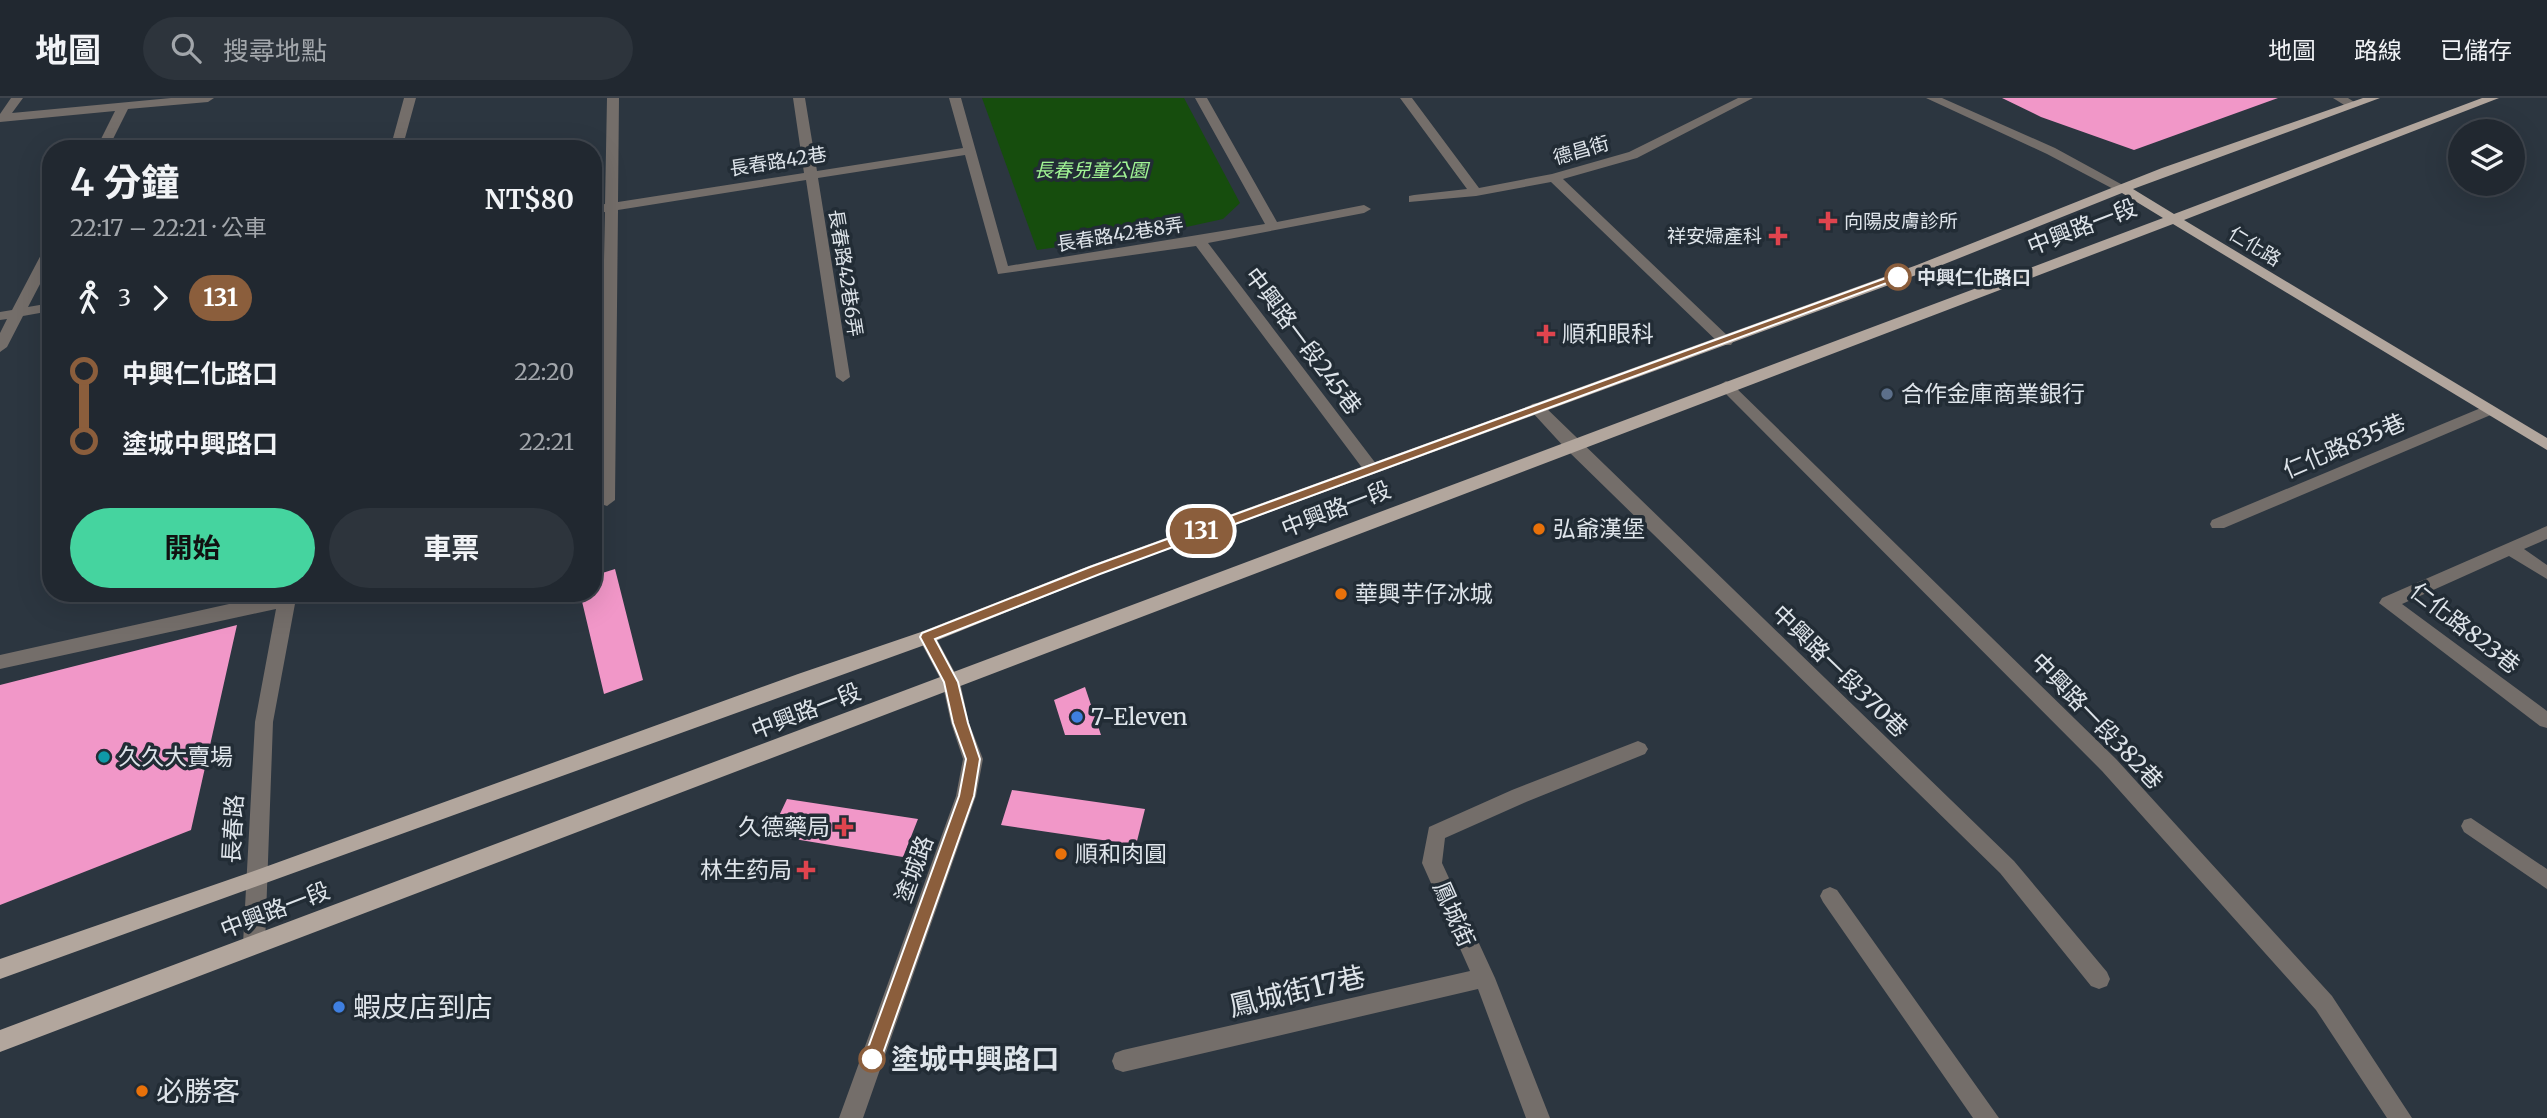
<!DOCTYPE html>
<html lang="zh-TW">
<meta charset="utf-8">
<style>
body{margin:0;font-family:Merriweather,"Noto Sans TC",serif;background:#2d343c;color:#f1f3f6;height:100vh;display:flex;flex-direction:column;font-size:26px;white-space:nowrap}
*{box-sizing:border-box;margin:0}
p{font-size:23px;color:#a2a6ab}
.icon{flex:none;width:38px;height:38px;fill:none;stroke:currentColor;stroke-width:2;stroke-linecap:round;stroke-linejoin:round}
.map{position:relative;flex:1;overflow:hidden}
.drawer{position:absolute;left:42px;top:42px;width:560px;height:462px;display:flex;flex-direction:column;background:#212830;border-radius:28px;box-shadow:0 7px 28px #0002,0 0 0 2px #3e444c}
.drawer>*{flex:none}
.badge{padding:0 14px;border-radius:23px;font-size:24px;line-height:46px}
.fabs{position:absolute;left:2448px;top:21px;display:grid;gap:14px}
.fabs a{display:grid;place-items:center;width:77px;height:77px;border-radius:50%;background:#212830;box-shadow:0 7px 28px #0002,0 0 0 2px #3e444c;font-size:35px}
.map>.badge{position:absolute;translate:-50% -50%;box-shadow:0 0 0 4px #fff}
.legs{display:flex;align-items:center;gap:10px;height:77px;padding:0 28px;font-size:23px}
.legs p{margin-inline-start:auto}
.summary{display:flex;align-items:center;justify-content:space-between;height:119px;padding:0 28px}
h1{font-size:38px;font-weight:700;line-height:52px}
.primary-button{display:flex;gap:14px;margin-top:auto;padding:14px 28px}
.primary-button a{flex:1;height:80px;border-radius:42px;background:#45d49f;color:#111;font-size:28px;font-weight:700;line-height:80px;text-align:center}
.primary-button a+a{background:#2d343c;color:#f1f3f6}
ul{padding:0 28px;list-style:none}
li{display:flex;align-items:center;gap:24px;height:70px;font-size:26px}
li i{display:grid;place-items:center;width:10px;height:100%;margin:0 9px;background:currentColor}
li i::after{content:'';width:18px;height:18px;margin:-9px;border:5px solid;border-radius:50%;background:#212830}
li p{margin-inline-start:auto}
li:first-child i{background:linear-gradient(#0000 50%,currentColor 0)}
li:last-child i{background:linear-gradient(currentColor 50%,#0000 0)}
header{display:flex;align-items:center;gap:42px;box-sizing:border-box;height:98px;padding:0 35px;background:#212830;border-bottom:2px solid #3e444c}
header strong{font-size:33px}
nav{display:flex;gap:38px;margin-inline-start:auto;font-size:24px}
.search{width:490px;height:63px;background:#2d343c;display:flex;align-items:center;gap:18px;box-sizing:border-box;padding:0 24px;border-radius:38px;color:#a2a6ab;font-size:26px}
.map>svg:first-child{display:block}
</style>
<header>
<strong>地圖</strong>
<div class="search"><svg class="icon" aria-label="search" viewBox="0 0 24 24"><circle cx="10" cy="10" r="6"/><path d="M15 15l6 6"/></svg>搜尋地點</div>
<nav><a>地圖</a><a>路線</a><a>已儲存</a></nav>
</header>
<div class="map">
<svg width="2547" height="1020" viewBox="0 0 2547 1020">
<rect width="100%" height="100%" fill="#2c3640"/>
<path fill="#164d0d" d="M 982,0 L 1184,0 L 1240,105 L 1223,121 L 1168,133 L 1037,152 Z"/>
<path fill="#f197c8" d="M 2002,0 L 2278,0 L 2134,52 L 2041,19 Z
M 615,471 L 643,582 L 604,596 L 580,495 L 593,495 L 593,478 Z
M 237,527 L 191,732 L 0,807 L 0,587 Z
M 1085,589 L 1101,637 L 1065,637 L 1054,602 Z
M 1012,692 L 1145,711 L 1136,747 L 1001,727 Z
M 787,701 L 918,721 L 903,759 L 770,737 Z"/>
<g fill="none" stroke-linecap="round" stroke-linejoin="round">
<path fill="#746e6a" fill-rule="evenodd" d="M 11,0 L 23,0 L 12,15 L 171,0 L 214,0 L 208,4 L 128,11 L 108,51 L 96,51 L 115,13 L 0,24 L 0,16 Z
M 404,0 L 416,0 L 402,51 L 390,51 Z
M 607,0 L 619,0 L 618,104 L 804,75 L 793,0 L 805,0 L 817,73 L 963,50 L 949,0 L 961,0 L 1008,168 L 1265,126 L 1195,0 L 1207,0 L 1277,124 L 1364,107 L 1371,111 L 1364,115 L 1208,145 L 1380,371 L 1372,376 L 1366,375 L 1196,148 L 998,176 L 965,57 L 818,80 L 850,279 L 843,284 L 836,279 L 806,82 L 618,112 L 615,402 L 607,408 L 601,406 L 599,402 L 605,114 L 593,116 L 593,108 L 605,106 Z
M 1400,0 L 1412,0 L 1479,90 L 1552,76 L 1629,54 L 1738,0 L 1753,0 L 1637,60 L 1563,81 L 1731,241 L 1733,244 L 1731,247 L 1721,247 L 1551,84 L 1476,98 L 1409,104 L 1409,98 L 1414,97 L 1467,91 Z
M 1926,0 L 1942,0 L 2055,50 L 2130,91 L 2129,94 L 2119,94 L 2047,56 Z
M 2333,0 L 2348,0 L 2359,7 L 2349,10 Z
M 51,147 L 51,165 L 28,209 L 51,205 L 51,213 L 23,218 L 7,249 L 0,254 L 0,235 L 7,221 L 0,222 L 0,214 L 12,212 L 44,151 Z
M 1726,283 L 1731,285 L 2116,661 L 2332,898 L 2412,1020 L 2387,1020 L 2316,912 L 2102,673 L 1721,291 L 1718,288 Z
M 1537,305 L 1542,306 L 2014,763 L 2107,874 L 2110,881 L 2107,888 L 2099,891 L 2091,888 L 2000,775 L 1566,351 L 1532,314 L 1529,310 L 1532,306 Z
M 2488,307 L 2493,308 L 2496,312 L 2493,316 L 2224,430 L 2212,430 L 2210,426 L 2212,422 Z
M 2547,428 L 2547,441 L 2524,451 L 2547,467 L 2547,481 L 2509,458 L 2402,506 L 2547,613 L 2547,630 L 2540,628 L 2379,505 L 2382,500 Z
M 279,495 L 297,495 L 273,624 L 265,846 L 262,853 L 254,856 L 246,853 L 243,846 L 255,624 L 276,511 L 0,571 L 0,557 Z
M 927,532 L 933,534 L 960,584 L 969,625 L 983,661 L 976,698 L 863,1020 L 839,1020 L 956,698 L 963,661 L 951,625 L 942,584 L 918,539 L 921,534 Z
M 1638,643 L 1645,646 L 1648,651 L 1645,656 L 1526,704 L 1445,740 L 1442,765 L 1495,880 L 1550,1020 L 1526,1020 L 1478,891 L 1123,974 L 1115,971 L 1112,963 L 1115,955 L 1123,952 L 1470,873 L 1422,765 L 1429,729 L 1512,692 Z
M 2471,720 L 2547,771 L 2547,791 L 2464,734 L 2461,728 L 2464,722 Z
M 1830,789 L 1837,792 L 1999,1020 L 1973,1020 L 1823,804 L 1820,798 L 1823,792 Z"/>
<path fill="#b2a69d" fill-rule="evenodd" d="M 2363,0 L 2380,0 L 2133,91 L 2174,116 L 2482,0 L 2499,0 L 2184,122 L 2547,340 L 2547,352 L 2173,126 L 0,954 L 0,932 L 2163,120 L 2122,95 L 1927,173 L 1101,476 L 933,544 L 0,881 L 0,861 L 254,773 L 798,576 L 921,534 L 1089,468 L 1917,167 L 2162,70 Z"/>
</g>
<path fill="#8b5e3c" stroke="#fff" stroke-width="2" d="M 1894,177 L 1903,179 L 1100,476 L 935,541 L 958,584 L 968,625 L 980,661 L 974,698 L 881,961 L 879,967 L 872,970 L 866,967 L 864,961 L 959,698 L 966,661 L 953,625 L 944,584 L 920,539 L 922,535 L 1090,469 Z"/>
<g fill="#e0444e" stroke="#222c35" stroke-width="2.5">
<path d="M1824.5 112.5h7v7h7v7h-7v7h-7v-7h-7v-7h7z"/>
<path d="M1774.5 127.5h7v7h7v7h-7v7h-7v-7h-7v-7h7z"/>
<path d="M1542.5 225.5h7v7h7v7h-7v7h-7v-7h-7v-7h7z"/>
<path d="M840.5 718.5h7v7h7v7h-7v7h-7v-7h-7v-7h7z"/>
<path d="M802.5 761.5h7v7h7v7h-7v7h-7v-7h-7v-7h7z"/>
</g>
<g fill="#fff" stroke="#8b5e3c" stroke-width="3.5">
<circle cx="1898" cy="179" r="12"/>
<circle cx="872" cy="961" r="12"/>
</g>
<circle fill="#5c6f8a" stroke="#222c35" stroke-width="2.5" cx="1887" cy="296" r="7"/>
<g fill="#e8710a" stroke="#222c35" stroke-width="2.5">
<circle cx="1539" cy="431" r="7"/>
<circle cx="1341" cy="496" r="7"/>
<circle cx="1061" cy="756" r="7"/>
<circle cx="142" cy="993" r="7"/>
</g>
<g fill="#3f7fe0" stroke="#222c35" stroke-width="2.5">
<circle cx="1077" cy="619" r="7"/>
<circle cx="339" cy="909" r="7"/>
</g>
<circle fill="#0f9aa8" stroke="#222c35" stroke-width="2.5" cx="104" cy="659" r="7"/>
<g text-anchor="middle" stroke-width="7" stroke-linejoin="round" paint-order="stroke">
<g font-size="19" fill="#dee4ea" stroke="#222c35">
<text transform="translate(1581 52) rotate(-16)" y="7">德昌街</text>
<text transform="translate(778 63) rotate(-9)" y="7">長春路42巷</text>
<text transform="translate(1120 136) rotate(-9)" y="7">長春路42巷8弄</text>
<text transform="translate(2255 148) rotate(31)" y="7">仁化路</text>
<text transform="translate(846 175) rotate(81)" y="7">長春路42巷6弄</text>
</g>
<g font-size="19" font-style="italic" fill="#a1f595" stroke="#222c35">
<text x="1091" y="79">長春兒童公園</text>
</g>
<g font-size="19" fill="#dee4ea" stroke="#222c35" text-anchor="start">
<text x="1844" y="130">向陽皮膚診所</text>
<text x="1762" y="145" text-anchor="end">祥安婦產科</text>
</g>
<g font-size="19" font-weight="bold" fill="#dee4ea" stroke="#222c35" text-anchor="start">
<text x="1917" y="186">中興仁化路口</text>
</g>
<g font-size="23" fill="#dee4ea" stroke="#222c35">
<text transform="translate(2082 129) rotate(-21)" y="8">中興路一段</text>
<text transform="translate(1303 243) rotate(53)" y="8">中興路一段245巷</text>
<text transform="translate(2344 348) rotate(-23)" y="8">仁化路835巷</text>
<text transform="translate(1336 411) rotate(-21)" y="8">中興路一段</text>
<text transform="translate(2465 530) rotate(38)" y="8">仁化路823巷</text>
<text transform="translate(1840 573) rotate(44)" y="8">中興路一段370巷</text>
<text transform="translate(806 613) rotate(-21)" y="8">中興路一段</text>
<text transform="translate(2097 623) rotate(46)" y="8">中興路一段382巷</text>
<text transform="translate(233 731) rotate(-87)" y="8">長春路</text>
<text transform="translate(914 771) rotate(-70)" y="8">塗城路</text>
<text transform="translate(275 812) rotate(-21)" y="8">中興路一段</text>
<text transform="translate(1454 816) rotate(66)" y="8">鳳城街</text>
</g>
<g font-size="23" fill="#dee4ea" stroke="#222c35" text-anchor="start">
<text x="1562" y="244">順和眼科</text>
<text x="1901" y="304">合作金庫商業銀行</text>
<text x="1553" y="439">弘爺漢堡</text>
<text x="1355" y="504">華興芋仔冰城</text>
<text x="1091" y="627">7-Eleven</text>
<text x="118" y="667">久久大賣場</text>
<text x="830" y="737" text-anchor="end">久德藥局</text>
<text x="1075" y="764">順和肉圓</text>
<text x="792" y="780" text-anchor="end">林生药局</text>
</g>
<g font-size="28" fill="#dee4ea" stroke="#222c35">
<text transform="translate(1297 893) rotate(-13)" y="10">鳳城街17巷</text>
</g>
<g font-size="28" fill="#dee4ea" stroke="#222c35" text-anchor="start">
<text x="353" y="919">蝦皮店到店</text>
<text x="156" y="1003">必勝客</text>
</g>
<g font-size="28" font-weight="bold" fill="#dee4ea" stroke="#222c35" text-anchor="start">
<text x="891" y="971">塗城中興路口</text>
</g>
</g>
</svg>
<div class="fabs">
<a><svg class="icon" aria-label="layers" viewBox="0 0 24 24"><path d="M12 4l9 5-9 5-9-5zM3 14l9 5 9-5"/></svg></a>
</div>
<b class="badge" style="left:1201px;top:433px;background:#8b5e3c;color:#fff">131</b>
<section class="drawer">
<div class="summary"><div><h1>4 分鐘</h1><p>22:17 – 22:21 · 公車</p></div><b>NT$80</b></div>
<div class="legs"><svg class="icon" aria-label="walk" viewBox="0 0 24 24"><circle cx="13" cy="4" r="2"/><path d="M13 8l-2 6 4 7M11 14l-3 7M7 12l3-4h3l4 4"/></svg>3<svg class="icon" aria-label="forward" viewBox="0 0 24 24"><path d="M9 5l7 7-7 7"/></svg><b class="badge" style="background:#8b5e3c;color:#fff">131</b></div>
<ul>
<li><i style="color:#8b5e3c"></i><b>中興仁化路口</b><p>22:20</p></li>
<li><i style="color:#8b5e3c"></i><b>塗城中興路口</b><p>22:21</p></li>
</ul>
<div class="primary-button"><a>開始</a><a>車票</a></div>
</section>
</div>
